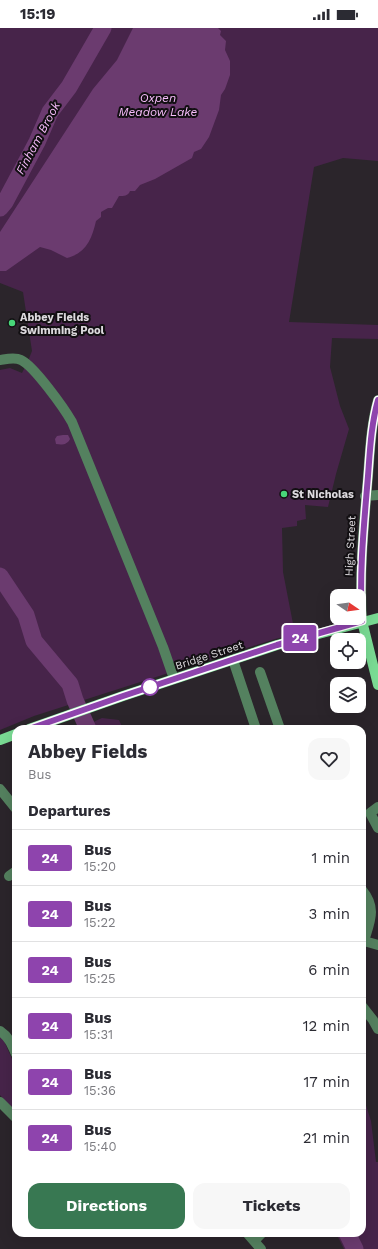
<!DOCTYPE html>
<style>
body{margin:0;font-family:"Work Sans",sans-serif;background:#f7f7f7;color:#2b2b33;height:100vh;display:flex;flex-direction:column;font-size:15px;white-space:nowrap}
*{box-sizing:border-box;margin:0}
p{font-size:13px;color:#7c7c81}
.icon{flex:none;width:22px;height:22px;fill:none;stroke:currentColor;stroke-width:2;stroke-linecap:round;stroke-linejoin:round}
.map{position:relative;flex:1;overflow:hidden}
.drawer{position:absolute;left:12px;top:697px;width:354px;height:512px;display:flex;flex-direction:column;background:#fff;border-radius:12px;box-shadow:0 4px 16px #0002}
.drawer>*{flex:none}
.badge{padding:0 8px;border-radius:3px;font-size:14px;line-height:26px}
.needle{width:26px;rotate:103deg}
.controls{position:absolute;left:330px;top:561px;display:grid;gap:8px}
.controls a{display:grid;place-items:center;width:36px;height:36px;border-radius:8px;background:#fff;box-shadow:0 4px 16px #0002;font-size:20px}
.map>.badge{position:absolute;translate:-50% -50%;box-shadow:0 0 0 2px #fff}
h2{padding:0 16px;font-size:15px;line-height:36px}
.round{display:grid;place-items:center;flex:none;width:42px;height:42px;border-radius:12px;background:#f7f7f7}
.overview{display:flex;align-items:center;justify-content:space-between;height:68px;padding:0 16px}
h1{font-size:19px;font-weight:700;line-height:30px}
.cta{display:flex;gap:8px;margin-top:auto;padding:8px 16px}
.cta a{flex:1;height:46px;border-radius:12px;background:#387852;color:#fff;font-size:16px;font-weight:700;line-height:46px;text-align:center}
.cta a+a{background:#f7f7f7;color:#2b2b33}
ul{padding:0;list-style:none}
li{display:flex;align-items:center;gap:12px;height:56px;padding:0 16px;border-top:1px solid #e1e1e2}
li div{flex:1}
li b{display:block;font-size:15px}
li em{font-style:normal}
li .badge{min-width:44px;font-weight:700;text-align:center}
.status{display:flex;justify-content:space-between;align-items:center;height:28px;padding:0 20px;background:#fff;direction:ltr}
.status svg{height:11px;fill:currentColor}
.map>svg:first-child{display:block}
</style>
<div class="status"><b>15:19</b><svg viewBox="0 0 49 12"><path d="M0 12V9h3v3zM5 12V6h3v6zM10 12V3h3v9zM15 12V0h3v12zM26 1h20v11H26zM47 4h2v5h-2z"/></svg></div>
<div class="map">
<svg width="378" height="1221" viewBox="0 0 378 1221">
<rect width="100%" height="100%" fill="#2b252b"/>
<path fill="#47244a" d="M 0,0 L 378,0 L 378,133 L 343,130 L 314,139 L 289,294 L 378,297 L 378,311 L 332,310 L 330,339 L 340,378 L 349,401 L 336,446 L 328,479 L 305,477 L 306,491 L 297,493 L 297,498 L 282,500 L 283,544 L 295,606 L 275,611 L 34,688 L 0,702 L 0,342 L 10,340 L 22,345 L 28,333 L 32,323 L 23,264 L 0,255 Z
M 102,690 L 119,692 L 123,701 L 74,701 L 72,699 L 87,697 Z
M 0,1007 L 4,1013 L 16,1040 L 16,1085 L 0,1067 Z
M 362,1065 L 371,1093 L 376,1134 L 378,1134 L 378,1221 L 344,1221 L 336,1205 L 362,1205 Z"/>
<path fill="#6b3b6f" d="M 133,0 L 218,0 L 221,3 L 220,7 L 226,13 L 225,22 L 230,33 L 230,47 L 225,61 L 221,67 L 219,82 L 209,109 L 201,121 L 194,124 L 192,130 L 155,151 L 140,157 L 135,163 L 130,163 C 128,168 124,168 119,168 L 112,180 L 108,180 L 101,184 L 101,189 L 96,193 C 92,211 86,225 67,230 L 51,222 L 40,219 L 6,243 L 0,243 L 0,204 L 93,61 L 117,32 Z
M 63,407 L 68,407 L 70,411 C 67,417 62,417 56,416 L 55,411 L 57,408 Z"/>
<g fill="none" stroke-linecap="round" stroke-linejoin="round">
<path stroke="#6b3b6f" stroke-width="17" d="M 0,180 L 5,174 L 37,114 L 50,84 L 69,59 L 103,0
M 0,548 L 26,587 L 34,613 L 70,656 L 75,672 L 88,701
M 347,1205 L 355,1221"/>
<path stroke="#54815f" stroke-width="10" d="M 0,332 C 7,331 15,329 21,332 C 34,338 64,380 72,394 L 163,619 L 172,645
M 365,468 L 378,467
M 362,593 C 359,544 364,496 368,448 C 370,422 371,397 378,372
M 233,632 L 256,701
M 260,644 L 280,701
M 0,761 L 16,781
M 378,779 L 370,785 L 378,800
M 9,848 L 16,843
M 362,862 C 377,880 370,893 364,913 L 362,914
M 364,913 L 378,917
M 362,978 L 373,992 L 378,1001
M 0,1003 C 9,1009 12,1017 16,1026
M 0,1074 L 16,1090
M 247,1205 L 261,1221
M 254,1213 L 262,1205"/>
<path stroke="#7adc94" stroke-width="10" d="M 362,593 L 378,657
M 29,701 L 123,668 L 277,617 L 378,590
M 0,712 L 16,706"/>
</g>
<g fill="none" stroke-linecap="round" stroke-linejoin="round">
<defs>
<path id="line" d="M 29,701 L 123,668 L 277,617 L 362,593 C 359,544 364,497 368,448 C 370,422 371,397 378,372"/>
</defs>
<use href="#line" stroke="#fff" stroke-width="9"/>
<use href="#line" stroke="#8e44ad" stroke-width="6"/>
</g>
<g fill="#48d779" stroke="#120f12" stroke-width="1.5">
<circle cx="12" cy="295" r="4"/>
<circle cx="284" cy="466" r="4"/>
</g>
<circle fill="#fff" stroke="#8e44ad" stroke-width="2" cx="150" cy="659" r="8"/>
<g text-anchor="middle" stroke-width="4" stroke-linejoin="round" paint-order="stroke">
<g font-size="11" font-weight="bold" fill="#dcd9dd" stroke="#120f12" text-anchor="start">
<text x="20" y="293">Abbey Fields<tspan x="20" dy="13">Swimming Pool</tspan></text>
<text x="292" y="470">St Nicholas</text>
</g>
<g font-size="11" fill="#dcd9dd" stroke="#120f12">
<text transform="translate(350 518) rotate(-87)" y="4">High Street</text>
<text transform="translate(209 627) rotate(-18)" y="4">Bridge Street</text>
</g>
<g font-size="12" font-style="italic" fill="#f7bdfb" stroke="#120f12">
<text x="158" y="74">Oxpen<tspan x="158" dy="14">Meadow Lake</tspan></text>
<text transform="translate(38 110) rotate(-62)" y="4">Finham Brook</text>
</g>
</g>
</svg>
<div class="controls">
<a><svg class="needle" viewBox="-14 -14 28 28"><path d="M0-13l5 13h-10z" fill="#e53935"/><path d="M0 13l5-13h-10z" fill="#7c7c81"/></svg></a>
<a><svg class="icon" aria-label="locate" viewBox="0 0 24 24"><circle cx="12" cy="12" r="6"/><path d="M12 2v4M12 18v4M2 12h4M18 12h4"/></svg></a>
<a><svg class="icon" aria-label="layers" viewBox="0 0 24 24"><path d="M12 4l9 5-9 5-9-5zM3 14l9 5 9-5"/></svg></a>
</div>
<b class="badge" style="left:300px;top:610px;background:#8e44ad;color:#fff">24</b>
<section class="drawer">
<div class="overview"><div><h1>Abbey Fields</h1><p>Bus</p></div><a class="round"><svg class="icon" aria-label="heart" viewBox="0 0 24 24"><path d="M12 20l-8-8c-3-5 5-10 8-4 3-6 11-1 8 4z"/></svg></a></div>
<h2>Departures</h2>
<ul>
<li><span class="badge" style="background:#8e44ad;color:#fff">24</span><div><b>Bus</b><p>15:20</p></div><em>1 min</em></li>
<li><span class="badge" style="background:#8e44ad;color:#fff">24</span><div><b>Bus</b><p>15:22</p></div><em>3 min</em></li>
<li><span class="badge" style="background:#8e44ad;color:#fff">24</span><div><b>Bus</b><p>15:25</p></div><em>6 min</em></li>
<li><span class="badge" style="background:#8e44ad;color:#fff">24</span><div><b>Bus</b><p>15:31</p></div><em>12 min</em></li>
<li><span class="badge" style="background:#8e44ad;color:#fff">24</span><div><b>Bus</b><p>15:36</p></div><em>17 min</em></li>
<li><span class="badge" style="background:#8e44ad;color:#fff">24</span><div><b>Bus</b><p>15:40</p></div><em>21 min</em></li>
</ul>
<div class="cta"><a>Directions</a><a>Tickets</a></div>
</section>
</div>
